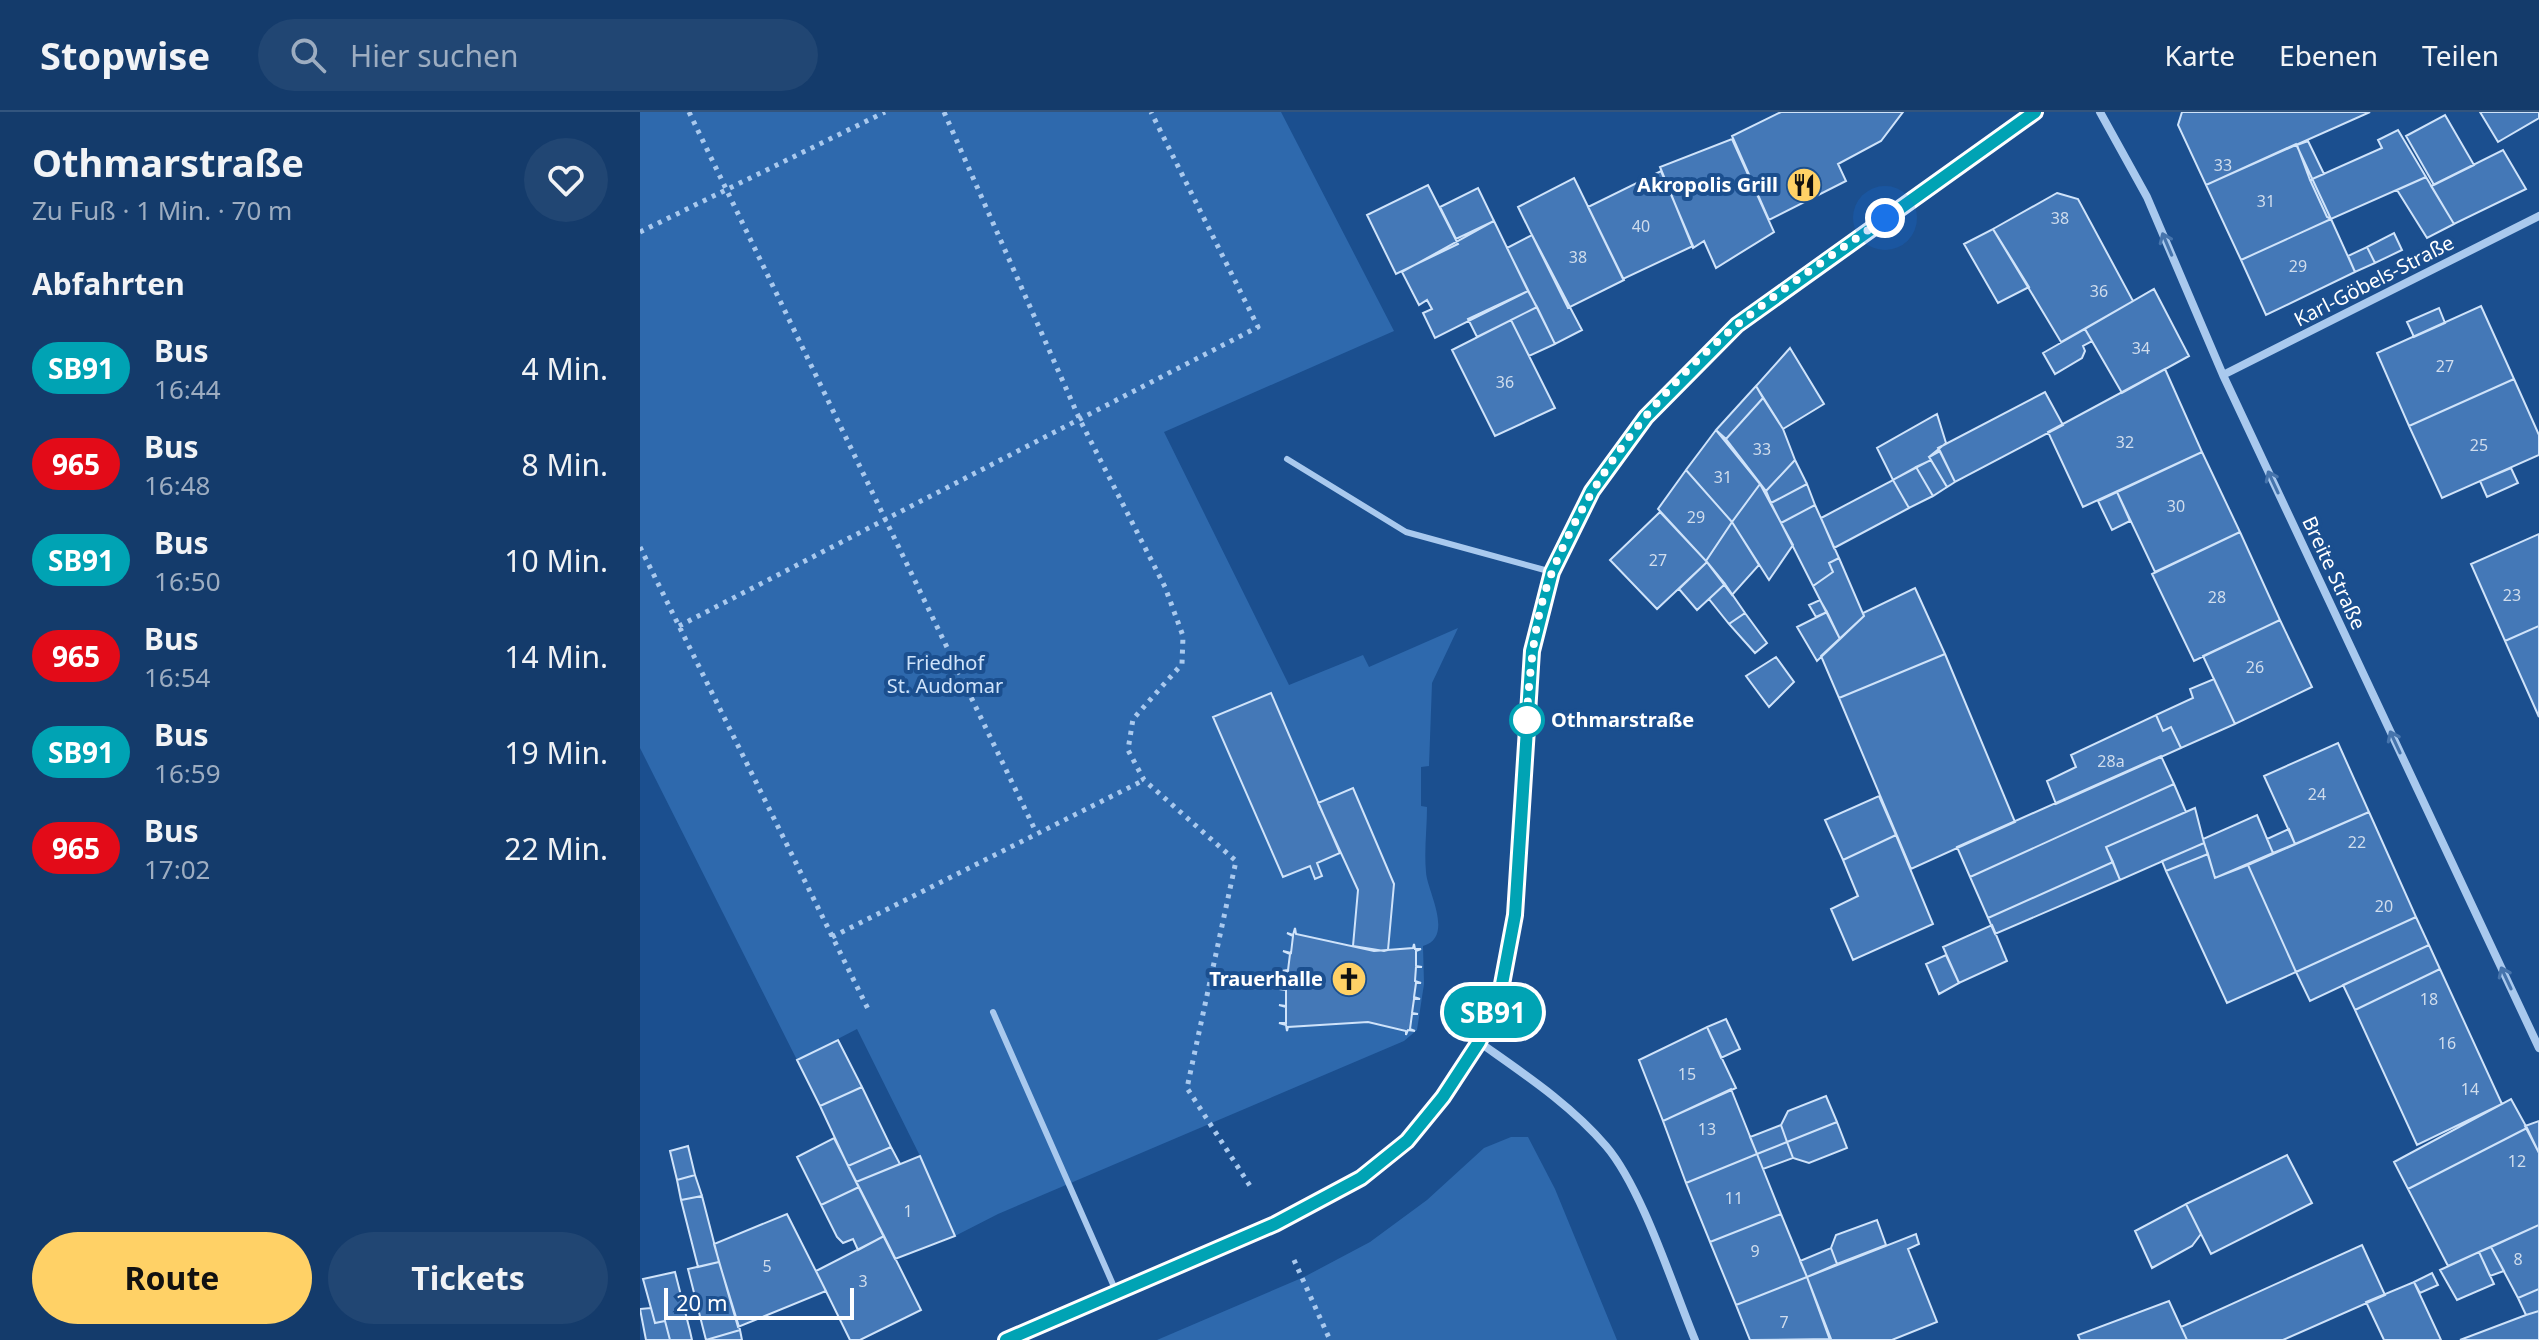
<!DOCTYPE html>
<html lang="de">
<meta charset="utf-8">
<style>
body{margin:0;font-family:"Noto Sans",sans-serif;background:#214673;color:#f1f3f6;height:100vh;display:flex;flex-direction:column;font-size:30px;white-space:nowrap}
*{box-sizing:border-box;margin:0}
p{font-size:26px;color:#9dadc1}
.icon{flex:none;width:44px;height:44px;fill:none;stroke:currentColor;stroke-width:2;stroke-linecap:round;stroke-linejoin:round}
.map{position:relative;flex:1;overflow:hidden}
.details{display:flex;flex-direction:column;background:#143b6b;width:640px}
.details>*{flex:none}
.badge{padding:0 16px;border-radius:26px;font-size:28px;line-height:52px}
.scale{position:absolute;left:24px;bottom:20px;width:190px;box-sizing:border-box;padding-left:8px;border:4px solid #fff;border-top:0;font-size:22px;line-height:28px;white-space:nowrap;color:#fff;-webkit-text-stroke:6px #1b4f8f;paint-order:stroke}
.you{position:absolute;width:40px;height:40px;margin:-20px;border:6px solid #fff;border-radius:50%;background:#1a73e8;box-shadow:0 0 0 12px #1a73e833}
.map>.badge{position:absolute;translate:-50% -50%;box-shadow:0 0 0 4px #fff}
h2{padding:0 32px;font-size:30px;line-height:72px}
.round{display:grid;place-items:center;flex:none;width:84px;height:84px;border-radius:42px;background:#214673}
.overview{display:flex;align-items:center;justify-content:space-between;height:136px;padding:0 32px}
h1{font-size:38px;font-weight:700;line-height:60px}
.cta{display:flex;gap:16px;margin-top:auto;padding:16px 32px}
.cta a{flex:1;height:92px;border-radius:48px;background:#ffd166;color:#111;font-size:32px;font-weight:700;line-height:92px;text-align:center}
.cta a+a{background:#214673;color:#f1f3f6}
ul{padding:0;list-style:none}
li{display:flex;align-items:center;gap:24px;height:96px;padding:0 32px}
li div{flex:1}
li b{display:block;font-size:30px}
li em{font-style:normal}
li .badge{min-width:88px;font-weight:700;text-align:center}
header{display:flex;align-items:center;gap:48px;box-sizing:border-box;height:112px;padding:0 40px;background:#143b6b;border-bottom:2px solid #33557e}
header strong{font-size:38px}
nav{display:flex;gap:44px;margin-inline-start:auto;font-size:28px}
.search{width:560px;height:72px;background:#214673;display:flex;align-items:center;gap:20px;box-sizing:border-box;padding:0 28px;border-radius:44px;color:#9dadc1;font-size:30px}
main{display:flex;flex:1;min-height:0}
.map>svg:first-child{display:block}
</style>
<header>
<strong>Stopwise</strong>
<div class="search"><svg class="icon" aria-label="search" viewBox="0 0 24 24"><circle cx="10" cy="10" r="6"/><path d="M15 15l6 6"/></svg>Hier suchen</div>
<nav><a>Karte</a><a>Ebenen</a><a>Teilen</a></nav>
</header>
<main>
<section class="details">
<div class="overview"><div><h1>Othmarstraße</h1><p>Zu Fuß · 1 Min. · 70 m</p></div><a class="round"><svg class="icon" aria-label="heart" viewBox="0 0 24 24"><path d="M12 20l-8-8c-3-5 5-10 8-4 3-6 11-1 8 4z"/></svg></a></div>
<h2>Abfahrten</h2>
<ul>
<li><span class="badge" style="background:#00a3b4;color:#fff">SB91</span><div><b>Bus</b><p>16:44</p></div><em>4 Min.</em></li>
<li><span class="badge" style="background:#e30b18;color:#fff">965</span><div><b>Bus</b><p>16:48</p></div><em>8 Min.</em></li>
<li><span class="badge" style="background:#00a3b4;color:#fff">SB91</span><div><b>Bus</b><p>16:50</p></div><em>10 Min.</em></li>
<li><span class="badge" style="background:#e30b18;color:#fff">965</span><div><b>Bus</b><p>16:54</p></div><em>14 Min.</em></li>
<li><span class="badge" style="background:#00a3b4;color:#fff">SB91</span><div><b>Bus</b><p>16:59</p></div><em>19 Min.</em></li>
<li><span class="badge" style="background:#e30b18;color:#fff">965</span><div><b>Bus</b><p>17:02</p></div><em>22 Min.</em></li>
</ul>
<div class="cta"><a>Route</a><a>Tickets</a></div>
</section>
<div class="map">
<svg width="1899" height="1228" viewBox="0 0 1899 1228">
<rect width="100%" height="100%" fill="#1b4f8f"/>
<path fill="#2e69ad" d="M 0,0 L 641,0 L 754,219 L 524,320 L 649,573 L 723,543 L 729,555 L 818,516 L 792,571 L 789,654 L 781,655 L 781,694 L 787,695 C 787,716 784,739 786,760 C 787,779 815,825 783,834 L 784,872 L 777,918 L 764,929 L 358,1102 L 315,1124 L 280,1044 L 217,917 L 157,948 L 0,636 Z
M 871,1025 L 888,1025 L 915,1077 L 977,1228 L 517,1228 L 664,1165 L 730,1130 L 787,1088 L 844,1036 Z"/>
<path fill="#4478b7" stroke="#cfe3fa" stroke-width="2" d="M 1141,0 L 1263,0 L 1241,29 L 1198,52 L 1206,69 L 1129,108 L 1092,24 Z
M 1542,0 L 1730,0 L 1566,73 L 1538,13 Z
M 1840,0 L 1899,0 L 1899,6 L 1858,30 Z
M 1805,3 L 1834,53 L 1794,73 L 1766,24 Z
M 1758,18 L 1786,65 L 1691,107 L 1687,105 L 1670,68 L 1742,36 L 1738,28 Z
M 1092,27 L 1134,120 L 1076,156 L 1064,129 L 1053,136 L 1020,55 Z
M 1668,29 L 1684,62 L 1670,68 L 1657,33 Z
M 1656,32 L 1691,107 L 1601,148 L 1566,73 Z
M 1863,38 L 1886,77 L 1814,112 L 1791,74 Z
M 1021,59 L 1053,134 L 983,167 L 948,95 Z
M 1786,65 L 1814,112 L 1787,126 L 1757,78 Z
M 934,66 L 984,168 L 928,196 L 878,95 Z
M 788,73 L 818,132 L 756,162 L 727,103 Z
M 838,76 L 854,109 L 816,127 L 800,95 Z
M 1417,81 L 1438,87 L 1493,189 L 1421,230 L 1353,117 Z
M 1691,107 L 1715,160 L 1626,203 L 1601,148 Z
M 854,109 L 888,179 L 795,226 L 783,201 L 792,197 L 787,188 L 779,193 L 762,160 Z
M 1353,117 L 1389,175 L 1358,191 L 1324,132 Z
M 1754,121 L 1762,138 L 1735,151 L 1727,135 Z
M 892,123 L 942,218 L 915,232 L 867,136 Z
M 1727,135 L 1735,151 L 1715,160 L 1708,144 Z
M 1514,177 L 1549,244 L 1482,281 L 1445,217 Z
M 888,179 L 897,195 L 837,225 L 828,207 Z
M 1841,194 L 1874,267 L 1769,314 L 1737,241 Z
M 897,195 L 915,232 L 889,244 L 871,208 Z
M 1799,196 L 1805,211 L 1774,225 L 1767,210 Z
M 871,208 L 915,296 L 855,324 L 812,238 Z
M 1445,217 L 1452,229 L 1443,234 L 1445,239 L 1442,246 L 1415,262 L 1403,241 Z
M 1150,236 L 1184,292 L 1143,317 L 1116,274 Z
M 1525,257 L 1562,340 L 1443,395 L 1408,320 Z
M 1874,267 L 1899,323 L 1899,343 L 1802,386 L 1769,314 Z
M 1116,274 L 1123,286 L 1086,327 L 1076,318 Z
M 1405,280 L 1423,313 L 1315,370 L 1298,336 Z
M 1123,286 L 1143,317 L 1155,348 L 1126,379 L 1086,327 Z
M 1297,302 L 1306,331 L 1289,345 L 1291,348 L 1253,368 L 1237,336 Z
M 1076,318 L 1120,372 L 1092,410 L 1046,358 Z
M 1300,339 L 1315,370 L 1307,375 L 1289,345 Z
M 1562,340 L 1600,420 L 1515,460 L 1477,380 Z
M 1155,348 L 1167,372 L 1131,391 L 1126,379 Z
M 1291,348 L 1307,375 L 1293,384 L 1276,355 Z
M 1276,355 L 1293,384 L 1269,396 L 1253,368 Z
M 1871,356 L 1878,371 L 1847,385 L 1840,369 Z
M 1046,358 L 1092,410 L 1066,449 L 1018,397 Z
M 1253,368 L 1269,396 L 1194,436 L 1181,406 Z
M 1120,372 L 1153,433 L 1129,468 L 1092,410 Z
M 1167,372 L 1175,393 L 1141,411 L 1131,391 Z
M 1477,380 L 1490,409 L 1472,418 L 1458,389 Z
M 1175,393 L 1199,446 L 1189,451 L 1193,460 L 1173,474 L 1141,411 Z
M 1020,400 L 1067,450 L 1017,497 L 970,448 Z
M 1092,410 L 1119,453 L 1092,483 L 1066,449 Z
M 1600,420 L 1640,508 L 1554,549 L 1512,462 Z
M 1899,422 L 1899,514 L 1865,529 L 1831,452 Z
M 1199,446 L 1224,504 L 1200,527 L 1173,474 L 1193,460 L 1189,451 Z
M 1067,450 L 1085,472 L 1057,498 L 1039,477 Z
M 1085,472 L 1105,501 L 1089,512 L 1069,487 Z
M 1275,476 L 1305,542 L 1199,586 L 1181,544 L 1224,504 L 1223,501 Z
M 1180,488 L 1187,500 L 1176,505 L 1169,493 Z
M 1187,500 L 1200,527 L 1177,549 L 1157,515 Z
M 1105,501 L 1127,531 L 1115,541 L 1089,512 Z
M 1640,508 L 1672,575 L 1595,612 L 1563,544 Z
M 1899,514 L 1899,605 L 1865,529 Z
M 1305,542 L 1375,710 L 1271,757 L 1199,586 Z
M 1136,545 L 1154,570 L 1129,595 L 1106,564 Z
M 1574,567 L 1595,612 L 1541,636 L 1531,615 L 1523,619 L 1516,603 L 1553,586 L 1550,577 Z
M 631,581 L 700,741 L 677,751 L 682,764 L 675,767 L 670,754 L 643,765 L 573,605 Z
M 1516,603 L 1523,619 L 1531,615 L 1541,636 L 1416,692 L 1407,669 L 1436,655 L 1431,643 Z
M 1698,631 L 1729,700 L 1655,732 L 1624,664 Z
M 1521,644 L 1534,672 L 1330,765 L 1317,735 Z
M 1534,672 L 1546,700 L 1466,735 L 1473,750 L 1348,806 L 1330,765 Z
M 713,676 L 754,772 L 748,838 L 744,839 L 713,834 L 718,778 L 678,691 Z
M 1239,684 L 1256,723 L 1203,748 L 1185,708 Z
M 1555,696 L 1564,731 L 1480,768 L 1466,735 Z
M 1729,700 L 1776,805 L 1656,860 L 1608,753 Z
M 1617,703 L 1633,741 L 1575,766 L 1563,727 Z
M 1649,717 L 1655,732 L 1633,741 L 1627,727 Z
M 1256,723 L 1293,812 L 1213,848 L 1191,797 L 1218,784 L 1203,748 Z
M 1564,731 L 1568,742 L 1526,759 L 1522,749 Z
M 1568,742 L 1575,766 L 1608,753 L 1656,860 L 1587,891 L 1526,759 Z
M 1473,750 L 1480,768 L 1355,822 L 1348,806 Z
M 1776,805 L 1789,833 L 1670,889 L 1656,860 Z
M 1352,813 L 1367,849 L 1319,871 L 1303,835 Z
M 655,816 L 656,822 L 734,839 L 773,836 L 774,832 L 775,837 L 781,837 L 776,839 L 776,854 L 782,855 L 776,855 L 775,869 L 781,871 L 776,871 L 774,885 L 780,887 L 774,887 L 772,901 L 778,902 L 772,902 L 770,917 L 775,919 L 768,918 L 766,923 L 766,919 L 728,910 L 648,915 L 647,919 L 646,913 L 639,911 L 646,911 L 646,895 L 639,893 L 646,894 L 646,878 L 639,877 L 647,876 L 648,859 L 641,859 L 648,858 L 650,842 L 643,839 L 651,841 L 653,824 L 647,821 L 653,823 Z
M 1789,833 L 1800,857 L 1715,898 L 1703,873 Z
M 1306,843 L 1319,871 L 1299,882 L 1286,852 Z
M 1800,857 L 1862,992 L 1777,1033 L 1715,898 Z
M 1086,907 L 1100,937 L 1081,946 L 1067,915 Z
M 1067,915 L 1096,976 L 1023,1009 L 999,948 Z
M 198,928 L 222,975 L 180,994 L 157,948 Z
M 222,975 L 251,1035 L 208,1054 L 180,994 Z
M 1091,977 L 1117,1042 L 1046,1071 L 1023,1009 Z
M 1186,984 L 1197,1010 L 1147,1030 L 1141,1013 L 1148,999 Z
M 1871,987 L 1887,1016 L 1768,1077 L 1754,1050 Z
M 1899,1009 L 1899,1041 L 1885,1014 Z
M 1197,1010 L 1207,1036 L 1169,1051 L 1153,1046 L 1147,1030 Z
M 1141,1013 L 1147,1030 L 1117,1042 L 1110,1025 Z
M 1887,1016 L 1899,1041 L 1899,1113 L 1808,1154 L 1768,1077 Z
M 194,1026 L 219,1075 L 181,1093 L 157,1045 Z
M 1147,1030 L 1153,1046 L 1123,1057 L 1117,1042 Z
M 48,1034 L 55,1063 L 37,1068 L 30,1039 Z
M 251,1035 L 260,1052 L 216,1070 L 208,1054 Z
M 1117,1042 L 1141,1102 L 1070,1130 L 1046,1071 Z
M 1647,1043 L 1672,1091 L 1571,1142 L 1546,1092 Z
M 280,1044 L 315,1124 L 255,1147 L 216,1070 Z
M 55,1063 L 62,1084 L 41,1088 L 37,1068 Z
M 219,1075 L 244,1124 L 218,1138 L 213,1127 L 203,1131 L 197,1125 L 181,1093 Z
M 62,1084 L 79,1150 L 58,1155 L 41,1088 Z
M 1546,1092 L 1561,1122 L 1552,1134 L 1512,1156 L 1495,1119 Z
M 147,1102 L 186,1179 L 98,1215 L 74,1132 Z
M 1141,1102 L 1167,1165 L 1096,1193 L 1070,1130 Z
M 1237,1108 L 1246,1133 L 1197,1152 L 1191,1136 L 1196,1123 Z
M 1899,1113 L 1899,1177 L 1878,1186 L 1851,1135 Z
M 1276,1122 L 1279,1132 L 1268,1137 L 1297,1210 L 1252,1228 L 1190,1228 L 1167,1165 Z
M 244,1124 L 281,1198 L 220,1228 L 210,1228 L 176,1159 Z
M 1722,1133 L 1745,1183 L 1643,1228 L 1547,1228 L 1541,1215 Z
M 1851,1135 L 1864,1159 L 1850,1164 L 1839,1140 Z
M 1191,1136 L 1197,1152 L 1167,1165 L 1160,1149 Z
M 1839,1140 L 1854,1172 L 1817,1188 L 1800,1158 Z
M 79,1150 L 100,1218 L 66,1228 L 48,1157 Z
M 35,1160 L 50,1219 L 52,1228 L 30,1228 L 25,1209 L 15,1211 L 11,1196 L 3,1167 Z
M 1792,1161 L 1798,1173 L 1780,1181 L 1774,1170 Z
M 1167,1165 L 1191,1227 L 1110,1228 L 1096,1193 Z
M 1774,1170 L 1801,1228 L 1744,1228 L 1726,1190 Z
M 1899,1177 L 1899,1199 L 1886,1203 L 1878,1186 Z
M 1529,1189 L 1547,1228 L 1440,1228 L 1438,1223 Z
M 11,1196 L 15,1211 L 25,1209 L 30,1228 L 6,1228 L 0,1197 Z
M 1899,1199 L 1899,1228 L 1820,1228 L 1886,1203 Z
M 100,1218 L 102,1228 L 65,1228 L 66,1228 Z"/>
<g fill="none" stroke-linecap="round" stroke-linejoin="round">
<path stroke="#a9c9ee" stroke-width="5" stroke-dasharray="4 6" stroke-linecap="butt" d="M 49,0 L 396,720
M 304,0 L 440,308 L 525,475 L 543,524 L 542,552 L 493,607 L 488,638 L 504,668 L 596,749 L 547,976 L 612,1077
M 0,120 L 245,0
M 0,435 L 229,899
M 39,514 L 618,215 L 511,0
M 192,825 L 504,668
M 654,1148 L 690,1228"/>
<path stroke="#a9c9ee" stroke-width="6" d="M 647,347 L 766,420 L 912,460
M 353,900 L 475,1177"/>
<path stroke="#a9c9ee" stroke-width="8" d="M 1460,0 L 1507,85 L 1583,263 L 1899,936
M 1583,263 L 1899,104
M 839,930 C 884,962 930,992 966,1034 C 1002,1076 1033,1175 1055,1228"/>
<path stroke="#d6e6fa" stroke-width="16" d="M 366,1228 L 635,1112 L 721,1066 L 767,1029 L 803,985 L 839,930 L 859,888 L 875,803 L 892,539 L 912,460 L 952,379 L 1006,305 L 1097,213 L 1395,0"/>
</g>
<defs><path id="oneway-shaft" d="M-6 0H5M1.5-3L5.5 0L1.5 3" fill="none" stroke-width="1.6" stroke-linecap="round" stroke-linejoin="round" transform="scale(2)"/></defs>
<g stroke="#4674ac">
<use href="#oneway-shaft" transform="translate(1527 132) rotate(-113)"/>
<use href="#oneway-shaft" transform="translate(1633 370) rotate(-115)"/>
<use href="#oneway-shaft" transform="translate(1755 630) rotate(-115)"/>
<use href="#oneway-shaft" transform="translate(1866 866) rotate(-115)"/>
</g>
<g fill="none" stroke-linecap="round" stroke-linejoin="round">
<defs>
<path id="line" d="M 366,1228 L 635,1112 L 721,1066 L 767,1029 L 803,985 L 839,930 L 859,888 L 875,803 L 892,539 L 912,460 L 952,379 L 1006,305 L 1097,213 L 1395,0"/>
</defs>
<use href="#line" stroke="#fff" stroke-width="18"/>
<use href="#line" stroke="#00a3b4" stroke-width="12"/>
<path stroke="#fff" stroke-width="8" stroke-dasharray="0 14.4" d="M 887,608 L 886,613 C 890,562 893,506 913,458 C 951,364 1019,277 1097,213 C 1144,175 1196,141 1245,106"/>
</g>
<defs>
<symbol id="restaurant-disc" viewBox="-11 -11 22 22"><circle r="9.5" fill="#ffd166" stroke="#1b4f8f"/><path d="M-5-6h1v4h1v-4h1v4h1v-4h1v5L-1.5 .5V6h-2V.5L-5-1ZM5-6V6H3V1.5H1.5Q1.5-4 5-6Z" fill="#111"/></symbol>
<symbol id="church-disc" viewBox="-11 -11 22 22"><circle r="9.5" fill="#ffd166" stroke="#1b4f8f"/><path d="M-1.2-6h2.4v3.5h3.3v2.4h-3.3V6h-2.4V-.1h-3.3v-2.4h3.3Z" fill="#111"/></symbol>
</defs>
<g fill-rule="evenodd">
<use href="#restaurant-disc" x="1144" y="53" width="40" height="40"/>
<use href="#church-disc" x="689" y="847" width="40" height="40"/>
</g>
<circle fill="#fff" stroke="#00a3b4" stroke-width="4" cx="887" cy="608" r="16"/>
<g text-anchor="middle" stroke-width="8" stroke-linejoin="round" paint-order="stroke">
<g font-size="16" fill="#d0dded">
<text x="1583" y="59">33</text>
<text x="1626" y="95">31</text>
<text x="1420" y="112">38</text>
<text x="1001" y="120">40</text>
<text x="938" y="151">38</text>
<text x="1658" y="160">29</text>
<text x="1459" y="185">36</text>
<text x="1501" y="242">34</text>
<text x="1805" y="260">27</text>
<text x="865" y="276">36</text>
<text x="1485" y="336">32</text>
<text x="1839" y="339">25</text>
<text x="1122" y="343">33</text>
<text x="1083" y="371">31</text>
<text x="1536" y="400">30</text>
<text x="1056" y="411">29</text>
<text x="1018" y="454">27</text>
<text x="1872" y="489">23</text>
<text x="1577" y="491">28</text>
<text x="1615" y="561">26</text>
<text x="1471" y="655">28a</text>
<text x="1677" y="688">24</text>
<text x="1717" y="736">22</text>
<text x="1744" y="800">20</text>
<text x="1789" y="893">18</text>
<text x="1807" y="937">16</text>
<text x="1047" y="968">15</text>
<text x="1830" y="983">14</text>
<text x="1067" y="1023">13</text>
<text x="1877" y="1055">12</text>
<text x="1094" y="1092">11</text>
<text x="268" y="1105">1</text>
<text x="1115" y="1145">9</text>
<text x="1878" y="1153">8</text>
<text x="127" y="1160">5</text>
<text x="223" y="1175">3</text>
<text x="1144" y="1216">7</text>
</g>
<g font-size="20" font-weight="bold" fill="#fff" stroke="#1b4f8f" text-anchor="end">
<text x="1138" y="80">Akropolis Grill</text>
<text x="683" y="874">Trauerhalle</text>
</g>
<g font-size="20" fill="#fff" stroke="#1b4f8f">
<text transform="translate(1734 169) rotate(-27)" y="7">Karl-Göbels-Straße</text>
<text transform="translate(1694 461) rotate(65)" y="7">Breite Straße</text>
</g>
<g font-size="20" fill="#cfe3fa" stroke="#1b4f8f">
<text x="305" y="558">Friedhof<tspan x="305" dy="23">St. Audomar</tspan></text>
</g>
<g font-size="20" font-weight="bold" fill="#fff" stroke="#1b4f8f" text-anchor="start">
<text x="911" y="615">Othmarstraße</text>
</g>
</g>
</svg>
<div class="scale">20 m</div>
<div class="you" style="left:1245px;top:106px"></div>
<b class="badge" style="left:853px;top:900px;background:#00a3b4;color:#fff">SB91</b>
</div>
</main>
